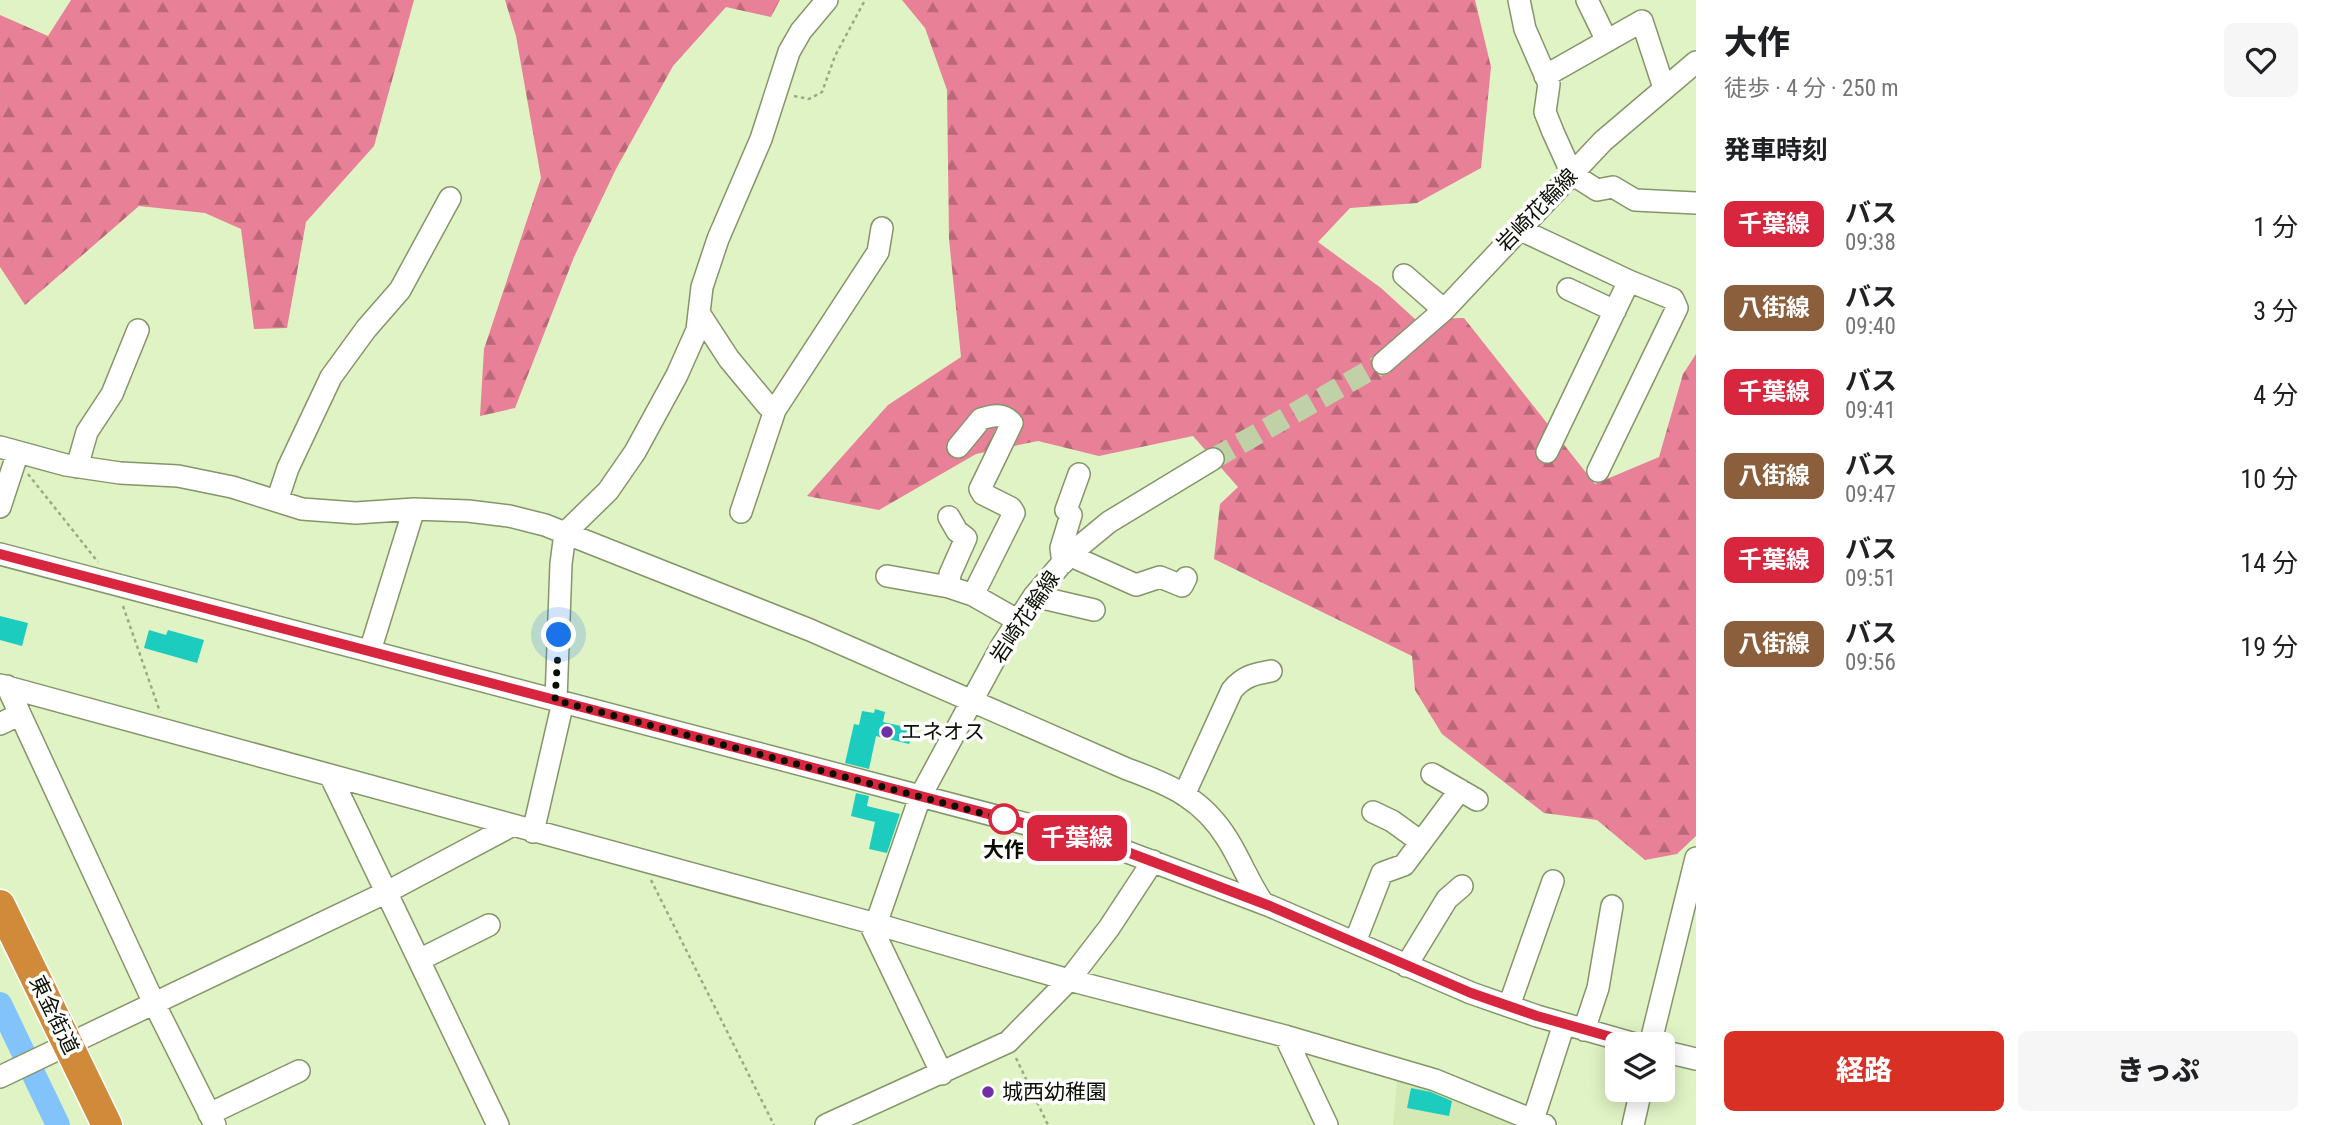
<!DOCTYPE html>
<html lang="ja">
<meta charset="utf-8">
<style>
body{margin:0;font-family:"Roboto Condensed","Noto Sans JP",sans-serif;background:#f6f6f6;color:#202124;height:100vh;display:flex;flex-direction:column;font-size:26px;white-space:nowrap}
*{box-sizing:border-box;margin:0}
p{font-size:23px;color:#757577}
.icon{flex:none;width:38px;height:38px;fill:none;stroke:currentColor;stroke-width:2;stroke-linecap:round;stroke-linejoin:round}
.map{position:relative;flex:1;overflow:hidden}
.details{display:flex;flex-direction:column;background:#fff;width:630px}
.details>*{flex:none}
.badge{padding:0 14px;border-radius:10px;font-size:24px;line-height:46px}
.tools{position:absolute;left:1605px;top:1032px;display:grid;gap:14px}
.tools a{display:grid;place-items:center;width:70px;height:70px;border-radius:10px;background:#fff;box-shadow:0 4px 18px #0003;font-size:35px}
.you{position:absolute;width:35px;height:35px;margin:-18px;border:5px solid #fff;border-radius:50%;background:#1a73e8;box-shadow:0 0 0 10px #1a73e833}
.map>.badge{position:absolute;translate:-50% -50%;box-shadow:0 0 0 4px #fff}
h2{padding:0 28px;font-size:26px;line-height:63px}
.round{display:grid;place-items:center;flex:none;width:74px;height:74px;border-radius:10px;background:#f6f6f6}
.head{display:flex;align-items:center;justify-content:space-between;height:119px;padding:0 28px}
h1{font-size:33px;font-weight:800;line-height:52px}
.cta{display:flex;gap:14px;margin-top:auto;padding:14px 28px}
.cta a{flex:1;height:80px;border-radius:10px;background:#d93025;color:#fff;font-size:28px;font-weight:800;line-height:80px;text-align:center}
.cta a+a{background:#f6f6f6;color:#202124}
ul{padding:0;list-style:none}
li{display:flex;align-items:center;gap:21px;height:84px;padding:0 28px}
li div{flex:1}
li b{display:block;font-size:26px}
li em{font-style:normal}
li .badge{min-width:77px;font-weight:700;text-align:center}
main{display:flex;flex:1;min-height:0}
.map>svg:first-child{display:block}
</style>
<main>
<div class="map">
<svg width="1696" height="1125" viewBox="0 0 1696 1125">
<defs>
<pattern id="forest-firs" width="22" height="20" patternUnits="userSpaceOnUse" patternTransform="scale(1.75)"><rect width="22" height="20" fill="#e88098"/><path d="M5 1l3.5 6h-7zM16 11l3.5 6h-7z" fill="#ba677a"/></pattern>
</defs>
<rect width="100%" height="100%" fill="#e0f3c5"/>
<path fill="#d4e9b4" d="M 1397,1080 L 1451,1095 L 1525,1125 L 1393,1125 Z"/>
<path fill="url(#forest-firs)" d="M 71,0 L 414,0 L 374,146 L 306,222 L 287,328 L 254,329 L 241,229 L 205,213 L 139,206 L 25,305 L 0,267 L 0,15 L 48,36 Z
M 505,0 L 780,0 L 771,17 L 726,7 L 673,66 L 616,169 L 574,257 L 515,408 L 480,416 L 484,349 L 541,178 L 516,36 Z
M 902,0 L 1475,0 L 1491,67 L 1481,168 L 1417,203 L 1350,208 L 1318,242 L 1381,288 L 1415,319 L 1464,318 L 1595,484 L 1659,457 L 1683,374 L 1696,354 L 1696,836 L 1677,854 L 1645,860 L 1597,820 L 1544,813 L 1442,734 L 1415,690 L 1412,656 L 1214,559 L 1220,504 L 1238,487 L 1193,436 L 1099,456 L 1038,441 L 976,454 L 879,510 L 807,496 L 888,405 L 961,357 L 949,239 L 947,90 L 925,28 Z"/>
<g fill="none" stroke-linecap="round" stroke-linejoin="round">
<path stroke="#82c3fb" stroke-width="24" d="M 0,1004 L 58,1125"/>
</g>
<path fill="#1ccdbf" d="M 0,616 L 28,623 L 22,646 L 0,640 Z
M 149,630 L 166,635 L 168,630 L 204,640 L 197,663 L 144,648 Z
M 875,709 L 885,712 L 883,722 L 915,729 L 909,744 L 876,736 L 869,769 L 845,763 L 854,724 L 859,725 L 862,711 L 874,713 Z
M 856,793 L 869,796 L 867,806 L 900,814 L 887,853 L 869,849 L 875,822 L 851,816 Z
M 1411,1088 L 1431,1092 L 1452,1101 L 1449,1116 L 1407,1108 Z"/>
<g fill="none" stroke-linecap="round" stroke-linejoin="round">
<path stroke="#c0d1a8" stroke-width="21" stroke-dasharray="21 10" stroke-linecap="butt" d="M 1213,459 L 1383,363"/>
<defs>
<path id="minor" d="M 1519,0 L 1525,29 L 1549,84 L 1545,112 L 1553,132 L 1572,174 L 1597,190 L 1613,187 L 1635,200 L 1696,203
M 1587,0 L 1607,41
M 1545,76 L 1642,21 L 1664,88
M 1519,229 L 1629,281 L 1673,299 L 1677,308 L 1598,471
M 1404,275 L 1444,310
M 1568,289 L 1615,311
M 699,313 L 729,359 L 768,406 L 775,410
M 1383,363 L 1444,310 L 1603,141 L 1696,62
M 0,447 L 66,465 L 120,473 L 178,476 L 232,487 L 302,509 L 356,513 L 414,509 L 468,511 L 509,516 L 545,525 L 810,630 L 1127,769 C 1171,785 1203,799 1228,840 C 1241,861 1249,883 1263,903
M 958,447 L 981,419 C 993,415 1003,413 1012,423 L 980,489 L 983,494 L 1011,508 L 1014,513 L 973,595
M 1547,452 L 1629,281
M 77,467 L 87,432 L 112,394 L 138,330
M 277,501 L 288,468 L 331,377 L 366,329 L 400,290 L 450,198
M 0,507 L 18,452
M 741,512 L 775,410 L 878,252 L 882,228
M 949,517 L 957,531 L 966,538 L 950,574 L 949,587
M 0,554 L 1114,847 L 1270,906 L 1471,993 L 1537,1016 L 1639,1045
M 1069,555 L 1136,585 L 1160,577 L 1182,586 L 1186,578
M 1063,563 L 1061,548 L 1071,515 L 1066,510 L 1079,474
M 887,576 L 949,587 L 973,595 L 1017,620
M 1034,596 L 1094,610
M 370,651 L 414,509
M 0,685 L 876,924 L 1069,980 L 1285,1036 L 1435,1080 L 1545,1125
M 7,686 L 154,1003 L 215,1125
M 556,700 L 561,564 L 565,533 L 608,491 L 635,452 L 677,375 L 697,330 L 702,287 L 718,239 L 761,139 L 789,52 L 801,31 L 827,0
M 0,724 L 20,714
M 1432,774 L 1477,800
M 331,777 L 498,1125
M 1184,795 L 1232,690 C 1244,676 1254,674 1271,671
M 1373,812 L 1392,821 L 1421,842
M 533,832 L 563,702
M 869,922 L 942,1074
M 876,924 L 920,797 L 1001,647 L 1034,596 L 1069,555 L 1109,522 L 1213,459
M 1355,942 L 1382,873 L 1404,865 L 1460,790
M 419,960 L 489,925
M 1406,966 L 1447,899 L 1462,886
M 1509,1006 L 1553,881
M 1584,1030 L 1598,988 L 1612,906
M 1285,1036 L 1327,1125
M 1650,1045 L 1696,858
M 1662,1051 L 1696,1059
M 0,1077 L 387,892 L 511,826
M 209,1114 L 299,1071
M 1533,1120 L 1564,1024
M 826,1125 L 1008,1042 L 1069,980 L 1109,928 L 1153,861
M 1633,1125 L 1641,1090"/>
<path id="highway" d="M 0,905 L 107,1125"/>
</defs>
<use href="#minor" stroke="#84956a" stroke-width="24"/>
<use href="#highway" stroke="#fff" stroke-width="33"/>
<path stroke="#9ba986" stroke-width="2.5" stroke-dasharray="3.5 3.5" stroke-linecap="butt" d="M 794,96 L 809,99 L 822,92 L 835,56 L 865,0
M 28,474 L 98,562
M 123,606 L 160,712
M 651,880 L 774,1125
M 1016,1058 L 1048,1125"/>
<use href="#minor" stroke="#fff" stroke-width="21"/>
<use href="#highway" stroke="#d08a3a" stroke-width="30"/>
</g>
<g fill="none" stroke-linecap="round" stroke-linejoin="round">
<defs>
<path id="line" d="M 0,554 L 1114,847 L 1270,906 L 1471,993 L 1537,1016 L 1639,1045"/>
</defs>
<use href="#line" stroke="#fff" stroke-width="16"/>
<use href="#line" stroke="#d7263d" stroke-width="10"/>
<path stroke="#0a0f02" stroke-width="7" stroke-dasharray="0 12.6" d="M 559,635 L 555,700 L 1004,819"/>
</g>
<g fill="#702fa4" stroke="#fff" stroke-width="2.5">
<circle cx="887" cy="732" r="7"/>
<circle cx="988" cy="1092" r="7"/>
</g>
<circle fill="#fff" stroke="#d7263d" stroke-width="3.5" cx="1004" cy="819" r="14"/>
<g text-anchor="middle" stroke-width="7" stroke-linejoin="round" paint-order="stroke">
<g font-size="21" fill="#0a0f02" stroke="#fff">
<text transform="translate(1537 210) rotate(-46)" y="7">岩崎花輪線</text>
<text transform="translate(1025 617) rotate(-56)" y="7">岩崎花輪線</text>
<text transform="translate(54 1015) rotate(64)" y="7">東金街道</text>
</g>
<g font-size="21" fill="#0a0f02" stroke="#fff" text-anchor="start">
<text x="901" y="739">エネオス</text>
<text x="1002" y="1099">城西幼稚園</text>
</g>
<g font-size="21" font-weight="bold" fill="#0a0f02" stroke="#fff">
<text x="1004" y="857">大作</text>
</g>
</g>
</svg>
<div class="tools">
<a><svg class="icon" aria-label="layers" viewBox="0 0 24 24"><path d="M12 4l9 5-9 5-9-5zM3 14l9 5 9-5"/></svg></a>
</div>
<div class="you" style="left:559px;top:635px"></div>
<b class="badge" style="left:1077px;top:838px;background:#d7263d;color:#fff">千葉線</b>
</div>
<section class="details">
<div class="head"><div><h1>大作</h1><p>徒歩 · 4 分 · 250 m</p></div><a class="round"><svg class="icon" aria-label="heart" viewBox="0 0 24 24"><path d="M12 20l-8-8c-3-5 5-10 8-4 3-6 11-1 8 4z"/></svg></a></div>
<h2>発車時刻</h2>
<ul>
<li><span class="badge" style="background:#d7263d;color:#fff">千葉線</span><div><b>バス</b><p>09:38</p></div><em>1 分</em></li>
<li><span class="badge" style="background:#8b5e3c;color:#fff">八街線</span><div><b>バス</b><p>09:40</p></div><em>3 分</em></li>
<li><span class="badge" style="background:#d7263d;color:#fff">千葉線</span><div><b>バス</b><p>09:41</p></div><em>4 分</em></li>
<li><span class="badge" style="background:#8b5e3c;color:#fff">八街線</span><div><b>バス</b><p>09:47</p></div><em>10 分</em></li>
<li><span class="badge" style="background:#d7263d;color:#fff">千葉線</span><div><b>バス</b><p>09:51</p></div><em>14 分</em></li>
<li><span class="badge" style="background:#8b5e3c;color:#fff">八街線</span><div><b>バス</b><p>09:56</p></div><em>19 分</em></li>
</ul>
<div class="cta"><a>経路</a><a>きっぷ</a></div>
</section>
</main>
